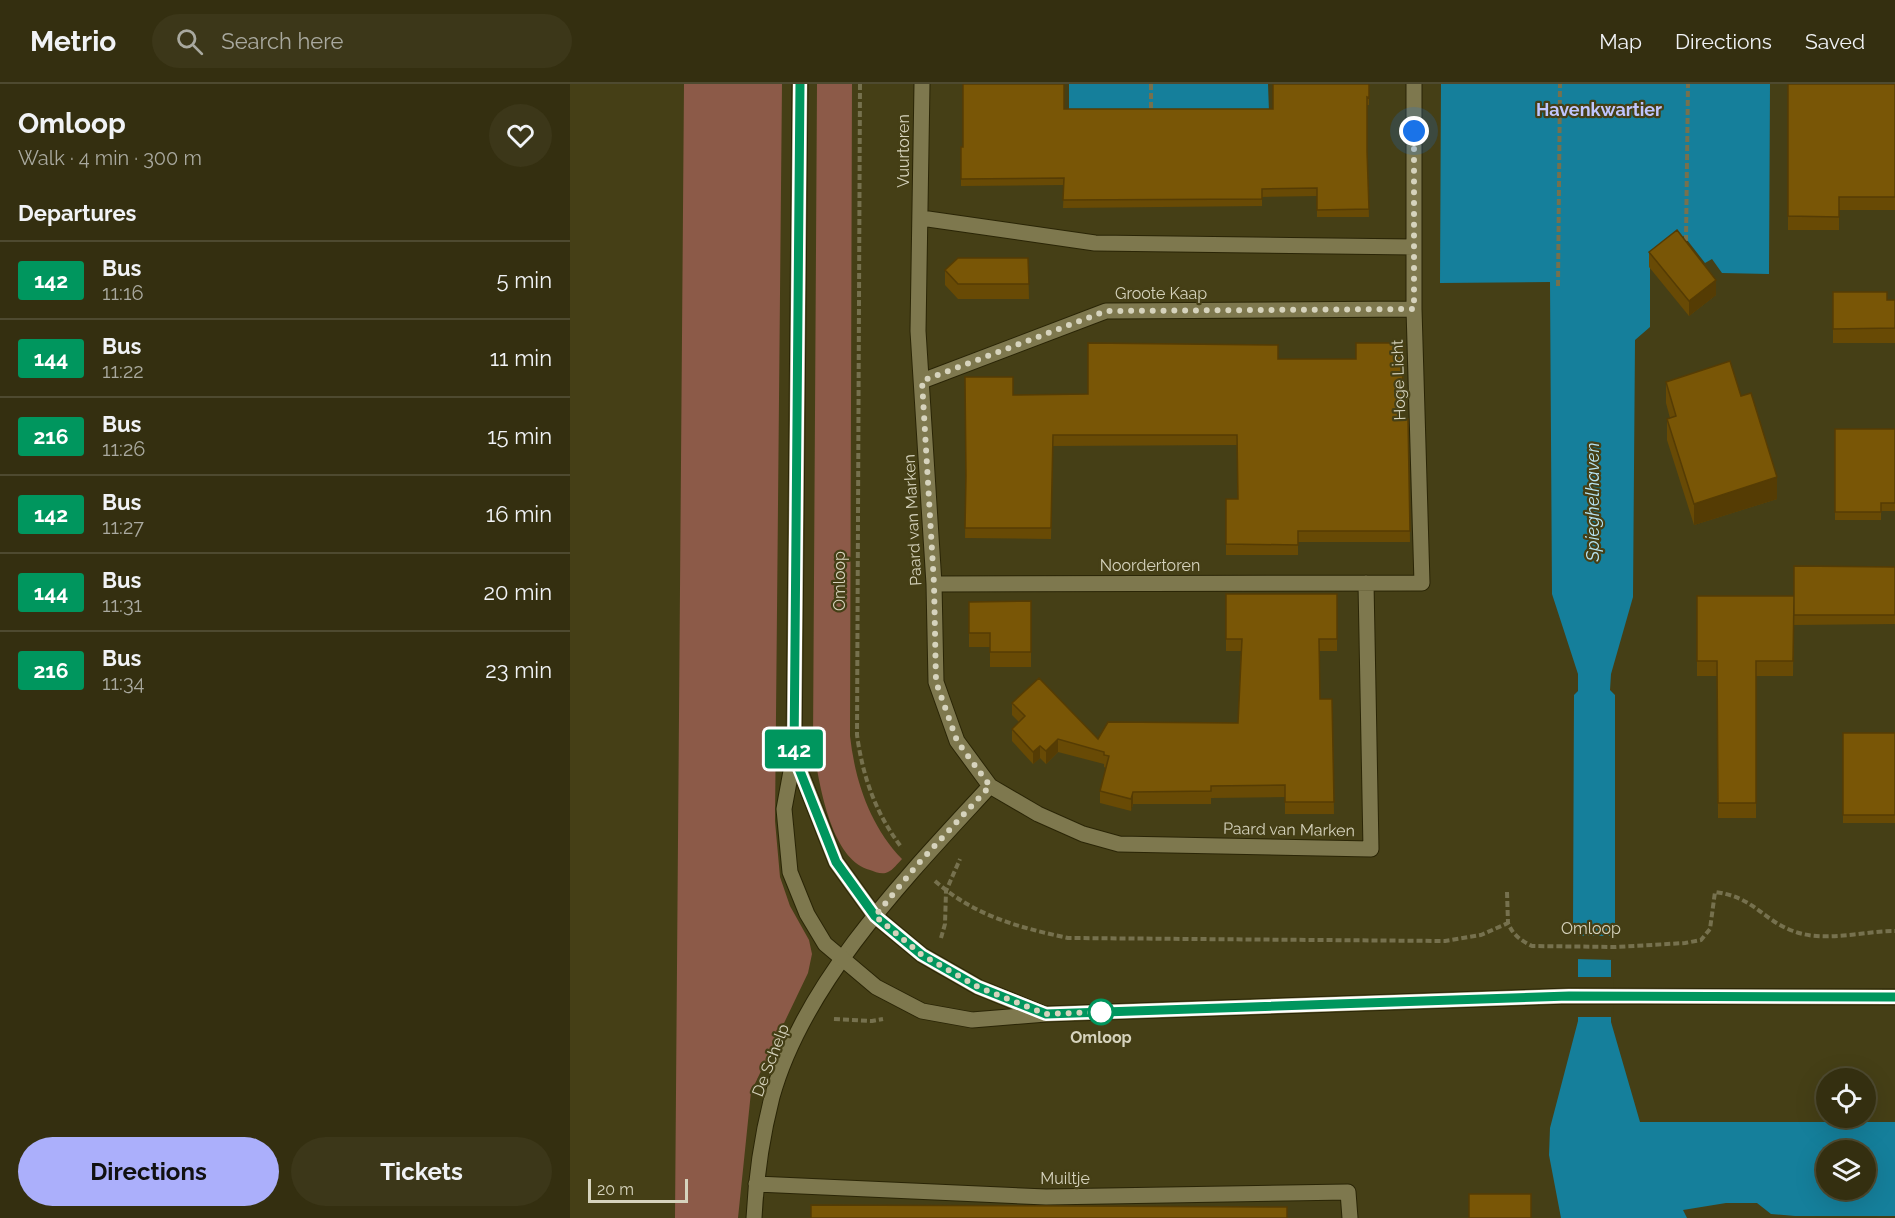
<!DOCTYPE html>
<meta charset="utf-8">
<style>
body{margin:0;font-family:Raleway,sans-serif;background:#3c3719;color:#f1f3f6;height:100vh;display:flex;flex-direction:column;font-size:22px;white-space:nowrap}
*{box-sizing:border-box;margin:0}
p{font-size:20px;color:#a9a99f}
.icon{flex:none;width:33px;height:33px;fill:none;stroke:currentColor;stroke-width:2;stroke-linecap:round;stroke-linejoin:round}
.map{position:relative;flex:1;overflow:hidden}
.drawer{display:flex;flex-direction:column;background:#342f10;width:570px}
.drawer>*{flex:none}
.badge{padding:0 12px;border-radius:4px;font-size:21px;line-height:39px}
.buttons{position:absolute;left:1246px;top:984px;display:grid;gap:12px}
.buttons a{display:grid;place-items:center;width:60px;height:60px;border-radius:50%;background:#342f10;box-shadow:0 6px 24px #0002,0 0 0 2px #4e4a30;font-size:30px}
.scale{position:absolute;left:18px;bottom:15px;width:100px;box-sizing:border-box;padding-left:6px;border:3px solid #d6d3bd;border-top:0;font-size:16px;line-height:21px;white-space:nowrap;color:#d6d3bd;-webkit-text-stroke:4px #453f16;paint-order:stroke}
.you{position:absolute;width:30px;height:30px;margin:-15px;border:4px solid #fff;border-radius:50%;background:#1a73e8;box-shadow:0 0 0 9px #1a73e833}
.map>.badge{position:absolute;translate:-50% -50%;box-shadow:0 0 0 3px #fff}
h2{padding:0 18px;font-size:22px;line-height:54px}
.round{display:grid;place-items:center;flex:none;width:63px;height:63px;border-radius:32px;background:#3c3719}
.summary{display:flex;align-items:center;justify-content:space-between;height:102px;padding:0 18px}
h1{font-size:28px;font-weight:700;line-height:45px}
.cta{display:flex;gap:12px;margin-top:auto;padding:12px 18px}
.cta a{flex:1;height:69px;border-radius:36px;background:#abaffb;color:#111;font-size:24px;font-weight:700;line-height:69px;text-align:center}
.cta a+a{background:#3c3719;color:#f1f3f6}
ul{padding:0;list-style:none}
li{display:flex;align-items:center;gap:18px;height:78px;padding:0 18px;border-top:2px solid #4e4a30}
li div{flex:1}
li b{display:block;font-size:22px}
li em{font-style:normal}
li .badge{min-width:66px;font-weight:700;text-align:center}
header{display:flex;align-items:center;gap:36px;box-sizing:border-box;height:84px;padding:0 30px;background:#342f10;border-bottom:2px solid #4e4a30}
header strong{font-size:28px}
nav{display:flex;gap:33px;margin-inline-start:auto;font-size:21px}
.search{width:420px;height:54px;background:#3c3719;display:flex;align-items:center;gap:15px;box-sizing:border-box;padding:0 21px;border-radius:33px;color:#a9a99f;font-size:22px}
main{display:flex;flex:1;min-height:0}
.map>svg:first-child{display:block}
</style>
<header>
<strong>Metrio</strong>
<div class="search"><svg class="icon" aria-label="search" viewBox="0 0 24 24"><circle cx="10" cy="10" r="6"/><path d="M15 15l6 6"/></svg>Search here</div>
<nav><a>Map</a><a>Directions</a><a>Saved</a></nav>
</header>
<main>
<section class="drawer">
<div class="summary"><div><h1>Omloop</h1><p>Walk · 4 min · 300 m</p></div><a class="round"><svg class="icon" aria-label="heart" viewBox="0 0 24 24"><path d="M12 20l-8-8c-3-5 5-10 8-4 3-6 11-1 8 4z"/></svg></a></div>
<h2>Departures</h2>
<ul>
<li><span class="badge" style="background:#00965e;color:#fff">142</span><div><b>Bus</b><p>11:16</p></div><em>5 min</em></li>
<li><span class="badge" style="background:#00965e;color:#fff">144</span><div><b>Bus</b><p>11:22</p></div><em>11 min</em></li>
<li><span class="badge" style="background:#00965e;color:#fff">216</span><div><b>Bus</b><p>11:26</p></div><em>15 min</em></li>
<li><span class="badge" style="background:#00965e;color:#fff">142</span><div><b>Bus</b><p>11:27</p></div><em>16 min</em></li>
<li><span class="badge" style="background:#00965e;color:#fff">144</span><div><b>Bus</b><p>11:31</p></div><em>20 min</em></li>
<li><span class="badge" style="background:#00965e;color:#fff">216</span><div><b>Bus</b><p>11:34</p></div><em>23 min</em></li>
</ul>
<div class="cta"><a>Directions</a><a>Tickets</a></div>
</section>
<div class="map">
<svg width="1325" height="1134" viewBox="0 0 1325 1134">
<rect width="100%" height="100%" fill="#453f16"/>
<path fill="#8c5a48" d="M 114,0 L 212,0 L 205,737 L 210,793 L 220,822 L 239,856 L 242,870 L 238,889 L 181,1008 L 168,1134 L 105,1134 Z
M 247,0 L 282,0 L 280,652 C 285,697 300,742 332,775 C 328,779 323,786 318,788 C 313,791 305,788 300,786 C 260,776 248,695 243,659 Z"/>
<path fill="#157f9b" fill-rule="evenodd" d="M 499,0 L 698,0 L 699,28 L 499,28 Z
M 871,0 L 1200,0 L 1199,190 L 1152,189 L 1142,175 L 1135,179 L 1114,152 L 1080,180 L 1080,243 L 1065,256 L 1063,513 L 1041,590 L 1040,606 L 1045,611 L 1045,842 L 1041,843 L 1041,938 L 1070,1038 L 1325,1038 L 1325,1132 L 1225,1132 L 1201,1130 L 1187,1119 L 1156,1119 L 1113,1126 L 1117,1134 L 991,1134 L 979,1071 L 980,1044 L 1008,937 L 1008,844 L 1003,843 L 1004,611 L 1008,607 L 1008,590 L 982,510 L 980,198 L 870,199 ZM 1257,1066 L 1296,1066 L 1296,1106 L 1257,1106 Z"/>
<path fill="#453f16" d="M 1005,852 L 1044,852 L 1044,876 L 1005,875 Z
M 1005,893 L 1043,893 L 1044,933 L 1005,933 Z"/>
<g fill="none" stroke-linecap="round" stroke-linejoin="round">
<defs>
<path id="street" d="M 352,0 L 348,247 L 364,500 L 366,598 L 387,657 L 420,702 L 468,730 L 513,750 L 549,760 L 801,765 L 796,499
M 351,134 L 525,159 L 844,163
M 352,297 L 536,227 L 844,225
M 364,500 L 852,499 L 844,225 L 844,0
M 186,1100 L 476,1113 L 778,1108 L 780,1134
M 184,1134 C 186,1094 192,1052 202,1013 C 234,897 341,788 420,702"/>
<path id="secondary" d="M 230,0 L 224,671 L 214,725 L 220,788 L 237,830 L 255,860 L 306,903 L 352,927 L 402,936 L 476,930 L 999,912 L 1325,913
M 224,671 L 266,778 L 305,832 L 352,871 L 408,903 L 472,929"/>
</defs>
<use href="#street" stroke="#2a2506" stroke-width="17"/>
<use href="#secondary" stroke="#2a2506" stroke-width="17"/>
<path stroke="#76714e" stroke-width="4" stroke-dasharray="6 3" stroke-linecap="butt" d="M 290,0 L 287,651 C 293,694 306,730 332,764
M 581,0 L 581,24
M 1116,157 L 1118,0
M 988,202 L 990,0
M 365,797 C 405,832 447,843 498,854 L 875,857 L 911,851 L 938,839 C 943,851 950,856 962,862 L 1046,863 L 1115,859 L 1131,856 L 1140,845 L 1145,808 C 1184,813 1191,835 1223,847 C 1254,859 1292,847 1325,847
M 937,808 L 938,839
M 371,854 L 375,840 L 376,807 L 390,775
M 264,935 L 302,937 L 313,935"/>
<use href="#street" stroke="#7e784e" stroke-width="15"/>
<use href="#secondary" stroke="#7e784e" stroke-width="15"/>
</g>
<path fill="#684a05" d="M 799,0 L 799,21 L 797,21 L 797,68 L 799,133 L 747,133 L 747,112 L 692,113 L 692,122 L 493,124 L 494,101 L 391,102 L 391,63 L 393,63 L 494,25 L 703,25 Z
M 1218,0 L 1325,0 L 1325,126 L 1269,126 L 1269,146 L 1218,146 Z
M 1079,168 L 1146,211 L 1119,232 L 1079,183 Z
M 458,174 L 459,215 L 388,215 L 375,201 L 375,186 Z
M 1263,208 L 1317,216 L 1325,216 L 1325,259 L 1263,259 Z
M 834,269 L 832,335 L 838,335 L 840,458 L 728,458 L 728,471 L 656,471 L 656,415 L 668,415 L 667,361 L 483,362 L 481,455 L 395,454 L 396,396 L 443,311 L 518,310 L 708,275 L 786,275 Z
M 1096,298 L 1171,312 L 1207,415 L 1124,441 L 1097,356 L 1097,335 L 1100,334 L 1096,319 Z
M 1265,345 L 1325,345 L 1325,427 L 1311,427 L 1311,436 L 1265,436 Z
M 1224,482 L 1325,483 L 1325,540 L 1224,541 Z
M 656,510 L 767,510 L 767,567 L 749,567 L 750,615 L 762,615 L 764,730 L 715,730 L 715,713 L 641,714 L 641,720 L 563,720 L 561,727 L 530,719 L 530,707 L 536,684 L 534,683 L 534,680 L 488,668 L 476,680 L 470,674 L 463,680 L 442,657 L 442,645 L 449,638 L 442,631 L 442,619 L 528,655 L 668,639 L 671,567 L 656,567 Z
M 1127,512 L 1224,512 L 1223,592 L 1186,592 L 1186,734 L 1148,734 L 1147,592 L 1127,592 Z
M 461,517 L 461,583 L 420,583 L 420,563 L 399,563 L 399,518 Z
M 1273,649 L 1325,649 L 1325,739 L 1273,739 Z"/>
<path fill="#553c04" d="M 1146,196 L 1146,211 L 1119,232 L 1119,217 Z
M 1207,393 L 1207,415 L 1124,441 L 1124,420 Z
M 488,655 L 488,668 L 476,680 L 476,667 Z
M 470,662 L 470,674 L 463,680 L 463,668 Z
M 563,708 L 563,720 L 561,727 L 561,715 Z"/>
<path fill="#795606" stroke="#553c04" stroke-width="1.5" d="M 393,0 L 494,0 L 494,25 L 703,25 L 703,0 L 799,0 L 799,14 L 797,13 L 797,67 L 799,125 L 747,126 L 747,104 L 692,105 L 692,115 L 493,116 L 494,94 L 391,95 L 391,63 L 393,63 Z
M 1218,0 L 1325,0 L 1325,113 L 1269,113 L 1269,133 L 1218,132 Z
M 1107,146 L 1146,196 L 1119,217 L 1079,168 Z
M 388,174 L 458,174 L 459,200 L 388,200 L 375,186 Z
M 1263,208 L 1317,208 L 1317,216 L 1325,216 L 1325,244 L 1263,245 Z
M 518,259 L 708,261 L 708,275 L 786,275 L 786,259 L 834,259 L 831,335 L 838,335 L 840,447 L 728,447 L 728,461 L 656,460 L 656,415 L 668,415 L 667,351 L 483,351 L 481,444 L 395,444 L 396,392 L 395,293 L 443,293 L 443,311 L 518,310 Z
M 1160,277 L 1171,312 L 1181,309 L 1207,393 L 1124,420 L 1097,335 L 1106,332 L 1096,298 Z
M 1265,345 L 1325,345 L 1325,419 L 1311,419 L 1311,428 L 1265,428 Z
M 1224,482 L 1325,483 L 1325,531 L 1224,531 Z
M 656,510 L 767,510 L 767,555 L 749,555 L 750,615 L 762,615 L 764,718 L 715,718 L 715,701 L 641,702 L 641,707 L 563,708 L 561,715 L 530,707 L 539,672 L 534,671 L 534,668 L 488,655 L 476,667 L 470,662 L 463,668 L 442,645 L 455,632 L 442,619 L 469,594 L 528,655 L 538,638 L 668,639 L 672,555 L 656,555 Z
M 1127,512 L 1224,512 L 1223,577 L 1186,577 L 1186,719 L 1148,719 L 1147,577 L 1127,577 Z
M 461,517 L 461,568 L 420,568 L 420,549 L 399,549 L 399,518 Z
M 1273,649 L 1325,649 L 1325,731 L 1273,731 Z
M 899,1110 L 961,1110 L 961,1134 L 899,1134 Z
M 241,1121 L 717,1123 L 717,1134 L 241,1134 Z"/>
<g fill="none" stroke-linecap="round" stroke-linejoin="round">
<defs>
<path id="line" d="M 230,0 L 224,672 L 266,778 L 305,832 L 352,871 L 408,903 L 476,930 L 999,912 L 1325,913"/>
</defs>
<use href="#line" stroke="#fff" stroke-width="14"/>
<use href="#line" stroke="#00965e" stroke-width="9"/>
<path stroke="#d6d3bd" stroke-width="6" stroke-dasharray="0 10.8" d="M 531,928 L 476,930 L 408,903 L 352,871 L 305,832 L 347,781 L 420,702 L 387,657 L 366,598 L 364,500 L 352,297 L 536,227 L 844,225 L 844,47"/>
</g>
<circle fill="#fff" stroke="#00965e" stroke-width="3" cx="531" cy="928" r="12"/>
<g text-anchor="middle" stroke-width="4.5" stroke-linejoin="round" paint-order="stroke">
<g font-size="16" fill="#d6d3bd" stroke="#453f16">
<text transform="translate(333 67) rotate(-90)" y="6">Vuurtoren</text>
<text x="591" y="215">Groote Kaap</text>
<text transform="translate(828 296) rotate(-92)" y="6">Hoge Licht</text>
<text transform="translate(342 436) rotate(-93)" y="6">Paard van Marken</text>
<text x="580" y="487">Noordertoren</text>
<text transform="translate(269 497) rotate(-90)" y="6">Omloop</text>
<text transform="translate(719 745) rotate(1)" y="6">Paard van Marken</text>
<text x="1021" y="850">Omloop</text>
<text transform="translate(200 976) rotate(-69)" y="6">De Schelp</text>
<text x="495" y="1100">Muiltje</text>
</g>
<g font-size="16" font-weight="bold" fill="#d6d3bd" stroke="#453f16">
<text x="531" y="959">Omloop</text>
</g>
<g font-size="18" font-weight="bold" fill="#c0c5fe" stroke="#453f16">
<text x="1029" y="32">Havenkwartier</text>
</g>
<g font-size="18" font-style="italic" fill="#b8e5f4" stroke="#453f16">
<text transform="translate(1023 418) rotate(-90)" y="6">Spieghelhaven</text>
</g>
</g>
</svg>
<div class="buttons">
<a><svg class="icon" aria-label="locate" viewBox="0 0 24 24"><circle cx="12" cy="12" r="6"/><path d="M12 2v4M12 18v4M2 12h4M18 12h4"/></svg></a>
<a><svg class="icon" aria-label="layers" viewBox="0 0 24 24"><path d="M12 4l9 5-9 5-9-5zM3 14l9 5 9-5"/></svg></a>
</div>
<div class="scale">20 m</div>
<div class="you" style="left:844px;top:47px"></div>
<b class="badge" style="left:224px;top:665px;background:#00965e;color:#fff">142</b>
</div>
</main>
